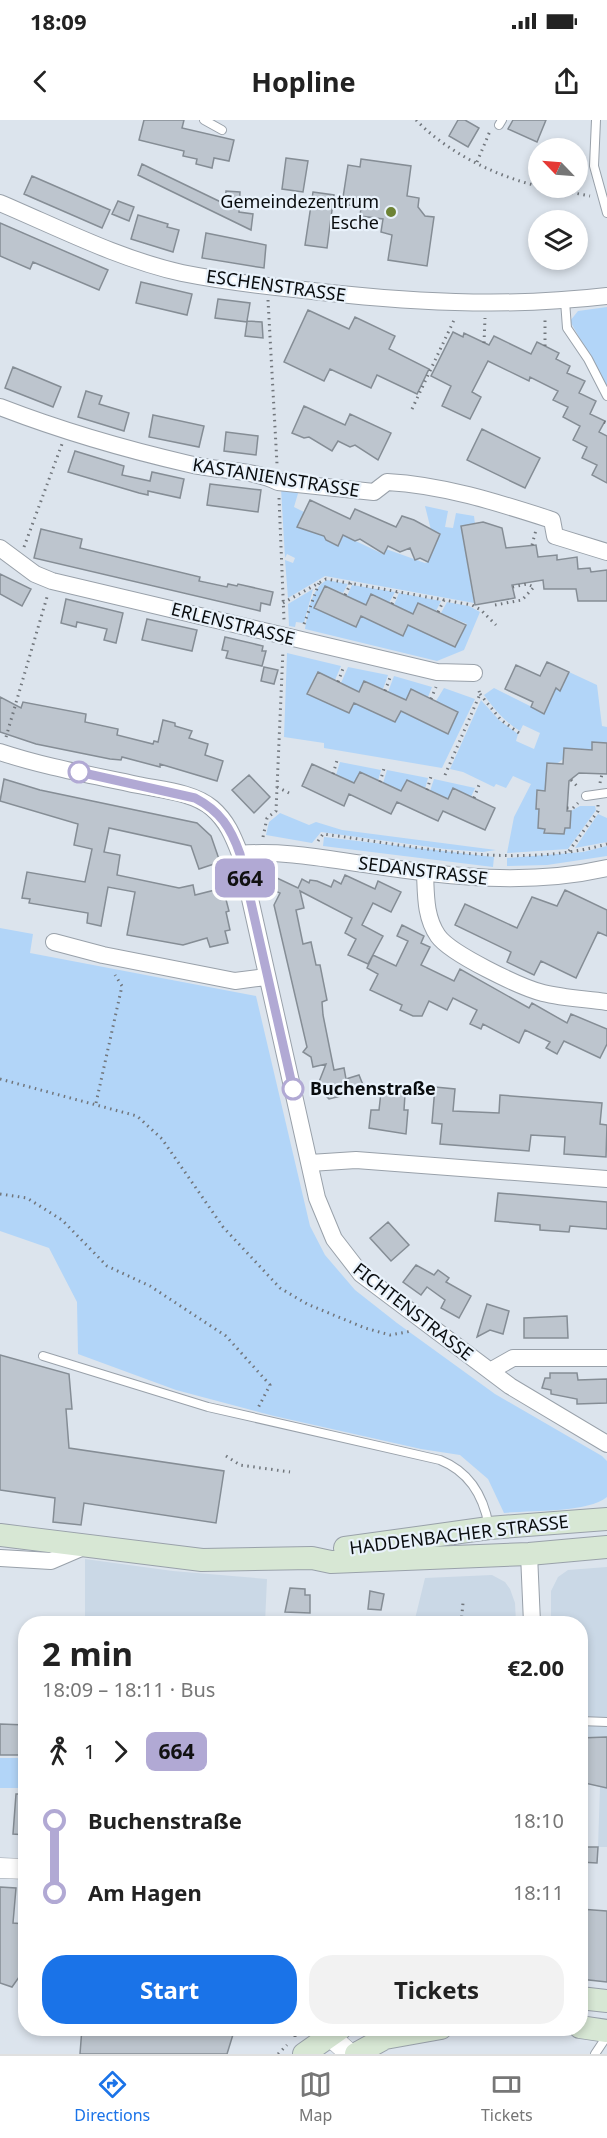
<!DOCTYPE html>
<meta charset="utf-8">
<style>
body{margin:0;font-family:"Noto Sans",sans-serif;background:#f2f2f2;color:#222;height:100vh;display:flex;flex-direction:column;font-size:22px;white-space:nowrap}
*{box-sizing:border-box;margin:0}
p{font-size:20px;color:#767676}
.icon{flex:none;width:33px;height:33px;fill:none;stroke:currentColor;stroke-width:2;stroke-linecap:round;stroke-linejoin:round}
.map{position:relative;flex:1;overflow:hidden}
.sheet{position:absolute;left:18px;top:1496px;width:570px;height:420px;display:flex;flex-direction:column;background:#fff;border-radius:24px;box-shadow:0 3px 9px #0003}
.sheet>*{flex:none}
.badge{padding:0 12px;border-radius:9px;font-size:21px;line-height:39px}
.needle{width:39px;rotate:295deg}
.fabs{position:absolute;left:528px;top:18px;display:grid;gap:12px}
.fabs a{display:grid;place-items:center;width:60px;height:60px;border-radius:50%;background:#fff;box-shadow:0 3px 9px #0003;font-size:30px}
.map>.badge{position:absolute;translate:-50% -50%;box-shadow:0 0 0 3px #fff}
.legs{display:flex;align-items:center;gap:9px;height:66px;padding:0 24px;font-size:20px}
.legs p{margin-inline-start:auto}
.overview{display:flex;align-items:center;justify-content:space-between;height:102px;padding:0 24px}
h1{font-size:33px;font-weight:700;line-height:45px}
.action{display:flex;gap:12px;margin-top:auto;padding:12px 24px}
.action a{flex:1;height:69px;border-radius:24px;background:#1a73e8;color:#fff;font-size:24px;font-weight:700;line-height:69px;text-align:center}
.action a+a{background:#f2f2f2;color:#222}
ul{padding:0 24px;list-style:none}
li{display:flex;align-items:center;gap:21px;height:72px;font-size:22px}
li i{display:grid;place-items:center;width:9px;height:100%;margin:0 8px;background:currentColor}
li i::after{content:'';width:15px;height:15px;margin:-8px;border:4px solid;border-radius:50%;background:#fff}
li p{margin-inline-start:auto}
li:first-child i{background:linear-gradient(#0000 50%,currentColor 0)}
li:last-child i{background:linear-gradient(currentColor 50%,#0000 0)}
.status{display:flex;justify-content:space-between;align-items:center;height:42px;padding:0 30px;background:#fff;direction:ltr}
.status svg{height:16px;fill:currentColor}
header{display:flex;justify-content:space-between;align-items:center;height:78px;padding:0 24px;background:#fff;font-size:27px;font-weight:700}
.tab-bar{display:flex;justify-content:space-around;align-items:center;height:84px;border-top:2px solid #e0e0e0;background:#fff;font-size:16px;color:#767676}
.tab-bar a{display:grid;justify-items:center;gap:3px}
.tab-bar .current{color:#1a73e8}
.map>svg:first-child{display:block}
</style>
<div class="status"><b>18:09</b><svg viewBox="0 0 49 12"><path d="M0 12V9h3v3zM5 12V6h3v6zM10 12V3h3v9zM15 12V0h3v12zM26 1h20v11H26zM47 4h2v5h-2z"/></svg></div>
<header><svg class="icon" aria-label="back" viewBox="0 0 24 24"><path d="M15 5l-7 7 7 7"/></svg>Hopline<svg class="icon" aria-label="share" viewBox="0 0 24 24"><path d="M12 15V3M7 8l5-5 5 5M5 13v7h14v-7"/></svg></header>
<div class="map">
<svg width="607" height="1934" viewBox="0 0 607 1934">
<rect width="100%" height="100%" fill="#dce4ed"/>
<path fill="#cad8e6" d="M 85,1439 L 173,1451 L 267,1459 L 265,1503 L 85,1503 Z
M 607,1447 L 607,1727 L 598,1727 L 600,1667 L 581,1662 L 580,1503 L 551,1503 L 551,1471 L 558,1457 L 568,1450 Z
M 492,1455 L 505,1462 L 510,1469 L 515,1483 L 516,1503 L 414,1503 L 425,1458 Z"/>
<path fill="#b2d5f8" d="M 607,187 L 607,267 L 570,201 L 578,191 Z
M 281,368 L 299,370 L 294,387 L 304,392 L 298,407 L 325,416 L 326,420 L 338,426 L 343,415 L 383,434 L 386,429 L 425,443 L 428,442 L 440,414 L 431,410 L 425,386 L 448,391 L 445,407 L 453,408 L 456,393 L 474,396 L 475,404 L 461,407 L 474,483 L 325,456 L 288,478 L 285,440 L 293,443 L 295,438 L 287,434 L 285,438 Z
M 327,460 L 348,464 L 343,473 L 325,466 L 315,488 L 356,507 L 361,496 L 402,515 L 408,505 L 455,527 L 467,504 L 441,493 L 447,482 L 469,486 L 480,492 L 464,530 L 437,541 L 305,509 C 308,493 311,468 327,460 Z
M 352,465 L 395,472 L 389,483 L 366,485 L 347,476 Z
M 313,469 L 304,503 L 296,502 L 295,507 L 289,506 L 288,484 Z
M 399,473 L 441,481 L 436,491 L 418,483 L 413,494 L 394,485 Z
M 287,533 L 341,546 L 335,560 L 317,552 L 307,573 L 349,593 L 354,583 L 395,602 L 401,591 L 448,614 L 458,592 L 436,581 L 444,568 L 475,579 L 442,648 L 324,628 L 324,623 L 284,617 Z
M 348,547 L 388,555 L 383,569 L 365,561 L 359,572 L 341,563 Z
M 569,552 L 597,565 L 602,606 L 607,607 L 607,623 L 592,623 L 592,630 L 564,628 L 563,639 L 558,643 L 547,643 L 545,671 L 537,670 L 536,689 L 540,689 L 538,708 L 545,709 L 544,713 L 564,714 L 565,708 L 570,708 L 571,691 L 580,686 L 595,686 L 596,690 L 568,729 L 507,733 L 514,697 L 531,664 L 513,656 L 506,668 L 496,664 L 494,667 L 463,652 L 450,649 L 481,580 L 499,600 L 518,614 L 516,621 L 534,629 L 540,613 L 523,605 L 520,611 C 504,601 495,590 484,575 L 494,568 L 544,593 L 556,568 L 560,570 Z
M 394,556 L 432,567 L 428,577 L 411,569 L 406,580 L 388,572 Z
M 340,642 L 381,650 L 378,661 L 360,652 L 354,663 L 336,655 Z
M 387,650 L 428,658 L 425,669 L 407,660 L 401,671 L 383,663 Z
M 434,659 L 475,668 L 471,677 L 453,668 L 448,679 L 430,671 Z
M 280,693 L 309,705 L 316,702 L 342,710 L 496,730 L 483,732 L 445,729 L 321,712 L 312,723 L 266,715 L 269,702 Z
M 598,694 L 607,698 L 607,722 L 575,728 Z
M 324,717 L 494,737 L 493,747 L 323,726 Z
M 607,726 L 607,736 L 547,745 L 507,746 L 507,738 L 583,732 Z
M 0,808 L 33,814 L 30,833 L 256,876 L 310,1106 L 325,1135 L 355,1170 L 397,1203 L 495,1274 L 602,1336 L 607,1341 L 607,1377 C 587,1393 532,1390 504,1393 L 488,1359 L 460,1335 L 421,1329 L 274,1296 L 176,1270 L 78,1234 L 77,1182 L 49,1128 L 0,1111 Z
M 0,1638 L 25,1638 L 25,1668 L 0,1668 Z"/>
<path fill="#bdc5ce" stroke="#858d95" stroke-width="1.5" d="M 144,0 L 184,0 L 182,8 L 234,20 L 229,41 L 214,38 L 212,48 L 196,44 L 197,39 L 183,36 L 184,31 L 139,20 Z
M 458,0 L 465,0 L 479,8 L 468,27 L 449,16 Z
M 513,0 L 546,0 L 537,22 L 508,9 Z
M 286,38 L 308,41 L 303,72 L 282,69 Z
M 361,39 L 411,46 L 407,76 L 419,78 L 418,87 L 425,96 L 434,97 L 427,146 L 388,140 L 392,115 L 381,112 L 383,99 L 360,96 L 361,87 L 342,84 L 348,45 L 360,47 Z
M 142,44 L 225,84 L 226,71 L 240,72 L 239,92 L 253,94 L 251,110 L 138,55 Z
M 32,56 L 110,90 L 102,108 L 24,74 Z
M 313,72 L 334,75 L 327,128 L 305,125 Z
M 118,81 L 134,87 L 129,101 L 112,94 Z
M 138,95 L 168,104 L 167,107 L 179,110 L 173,132 L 131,119 Z
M 0,103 L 108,150 L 99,170 L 33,142 L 30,149 L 0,136 Z
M 206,113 L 266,125 L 264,148 L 202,138 Z
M 141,162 L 192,174 L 187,195 L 136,183 Z
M 218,179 L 250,183 L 247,201 L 262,202 L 263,218 L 245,216 L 247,202 L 215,198 Z
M 308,190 L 349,209 L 355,197 L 395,216 L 389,229 L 429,249 L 417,274 L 377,255 L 371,268 L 330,249 L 324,261 L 284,242 Z
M 453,212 L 463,217 L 464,213 L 489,225 L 494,216 L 531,234 L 537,222 L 559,233 L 556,239 L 570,246 L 567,253 L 585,261 L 579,273 L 596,281 L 590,294 L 605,301 L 599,312 L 607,316 L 607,363 L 592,355 L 597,345 L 582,338 L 587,327 L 573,320 L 580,306 L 563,297 L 568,287 L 553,280 L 558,271 L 530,257 L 529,261 L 488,241 L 472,272 L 481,277 L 470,299 L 442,286 L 451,266 L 431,256 Z
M 13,247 L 61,267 L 53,287 L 5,268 Z
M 86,271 L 102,276 L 99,284 L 129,293 L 124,311 L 78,297 Z
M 304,286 L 345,305 L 350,294 L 391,313 L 378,340 L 355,325 L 350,327 L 338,321 L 332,331 L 309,317 L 304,318 L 292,313 Z
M 153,295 L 204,306 L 199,327 L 149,317 Z
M 482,309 L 540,338 L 525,368 L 467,340 Z
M 226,312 L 258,316 L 256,335 L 224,331 Z
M 75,331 L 124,346 L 122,355 L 150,361 L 152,352 L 184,359 L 180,378 L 148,371 L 148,375 L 139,373 L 68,352 Z
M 210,364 L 261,370 L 258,392 L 207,385 Z
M 310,380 L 350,399 L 355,389 L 396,407 L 402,396 L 414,400 L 440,414 L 428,442 L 420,438 L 415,440 L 410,428 L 400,432 L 388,426 L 384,434 L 360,419 L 355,421 L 343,415 L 338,426 L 326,420 L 324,416 L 297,407 Z
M 483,402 L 502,408 L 506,428 L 536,425 L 538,437 L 557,435 L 557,440 L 577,437 L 578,449 L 590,448 L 591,452 L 607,450 L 607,481 L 578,481 L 576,469 L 544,469 L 543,460 L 512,465 L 515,478 L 475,485 L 461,406 Z
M 41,409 L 82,419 L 80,428 L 200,457 L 199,461 L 227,467 L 228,464 L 237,466 L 238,464 L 273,472 L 270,485 L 261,483 L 260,491 L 34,438 Z
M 0,454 L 31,469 L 22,486 L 0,474 Z
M 325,466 L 366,485 L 371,474 L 413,494 L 418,483 L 466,505 L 455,527 L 408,505 L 403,516 L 361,496 L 356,507 L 314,488 Z
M 66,479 L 123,493 L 116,523 L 104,520 L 107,509 L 77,502 L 76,507 L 61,503 Z
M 147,499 L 197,510 L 192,531 L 142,520 Z
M 225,517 L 263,526 L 262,531 L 266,531 L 262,546 L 226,538 L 228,531 L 222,530 Z
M 547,542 L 569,552 L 560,571 L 556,568 L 544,594 L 531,587 L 533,582 L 505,569 L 516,545 L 540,556 Z
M 264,547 L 278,550 L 274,564 L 261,561 Z
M 318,552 L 359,572 L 364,561 L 406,580 L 411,569 L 458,592 L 448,614 L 401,591 L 395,602 L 354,583 L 349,593 L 307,574 Z
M 0,577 L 21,588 L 23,582 L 86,594 L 85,602 L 118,609 L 117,615 L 153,624 L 154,621 L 158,622 L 163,600 L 175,603 L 175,606 L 192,611 L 189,618 L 208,624 L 205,635 L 223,641 L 217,661 L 160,644 L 160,647 L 122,637 L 121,640 L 110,639 L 36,624 L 0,612 Z
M 592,622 L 607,623 L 607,654 L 579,653 L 569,661 L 567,691 L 571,691 L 570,708 L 565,708 L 564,714 L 544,713 L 545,709 L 538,708 L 539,689 L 536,689 L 537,670 L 545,671 L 547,643 L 563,644 L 564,628 L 592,630 Z
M 312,644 L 354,663 L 360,652 L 401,671 L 407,660 L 448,679 L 453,668 L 495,688 L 485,710 L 443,691 L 438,701 L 397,682 L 391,694 L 349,674 L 344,686 L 302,666 Z
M 249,655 L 270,677 L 254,693 L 232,670 Z
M 4,659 L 40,670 L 197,703 L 211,716 L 220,742 L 199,749 L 191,726 L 109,708 L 104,732 L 120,735 L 117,755 L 179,768 L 193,765 L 195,775 L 223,768 L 229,791 L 226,792 L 230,810 L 225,811 L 228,823 L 210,827 L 207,818 L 183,825 L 127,815 L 135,772 L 108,767 L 101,806 L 87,803 L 88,793 L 29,783 L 30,779 L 22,778 L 27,752 L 85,762 L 92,729 L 74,725 L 78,704 L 0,681 Z
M 345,755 L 375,769 L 378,761 L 401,772 L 391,792 L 373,783 L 362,805 L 383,816 L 368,844 L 348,835 L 356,819 L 345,813 L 352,798 L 300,771 L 304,788 L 296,790 L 303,824 L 311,822 L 316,845 L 320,845 L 327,880 L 322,882 L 323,895 L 334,950 L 344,948 L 346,959 L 359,955 L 363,965 L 345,975 L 329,979 L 317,967 L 326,944 L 313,947 L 311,937 L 303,932 L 307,927 L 274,785 L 280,773 L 271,769 L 277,758 L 298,768 L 302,759 L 309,763 L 310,760 L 317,761 L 331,767 L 334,760 L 341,764 Z
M 565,770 L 607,790 L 607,816 L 598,812 L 576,858 L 541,841 L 534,855 L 507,842 L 511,832 L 455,805 L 465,784 L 517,808 L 532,777 L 557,786 Z
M 402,805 L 424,816 L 421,823 L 430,827 L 421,845 L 454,861 L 460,849 L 529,888 L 532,883 L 567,903 L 571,894 L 607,909 L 607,924 L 600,938 L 564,921 L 557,934 L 546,928 L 550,922 L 525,910 L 519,923 L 483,904 L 481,909 L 470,904 L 477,890 L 453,878 L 447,890 L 429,881 L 422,896 L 413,896 L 400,890 L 402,885 L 370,870 L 378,854 L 367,848 L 373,835 L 396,846 L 408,821 L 397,816 Z
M 435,967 L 455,969 L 453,991 L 499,993 L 500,975 L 602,983 L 600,1004 L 607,1005 L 606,1037 L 564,1034 L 565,1017 L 531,1015 L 529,1031 L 440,1024 L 442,1004 L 432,1003 Z
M 381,972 L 405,974 L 404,990 L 408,990 L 406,1014 L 369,1008 L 371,990 L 379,990 Z
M 498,1073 L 607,1082 L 607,1109 L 570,1106 L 569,1112 L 540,1110 L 540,1105 L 495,1101 Z
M 388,1102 L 409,1125 L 391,1141 L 370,1118 Z
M 416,1145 L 434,1155 L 438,1150 L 449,1158 L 446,1162 L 471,1176 L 459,1198 L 441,1188 L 445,1180 L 427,1167 L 421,1175 L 403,1162 Z
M 487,1184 L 509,1191 L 503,1214 L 490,1210 L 477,1217 Z
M 567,1196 L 568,1218 L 524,1218 L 524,1198 Z
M 0,1235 L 69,1254 L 72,1289 L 66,1289 L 69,1328 L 224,1351 L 216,1403 L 84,1383 L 81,1405 L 53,1402 L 55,1378 L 0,1370 Z
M 550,1253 L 577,1253 L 578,1260 L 607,1259 L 607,1283 L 577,1284 L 577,1279 L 551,1274 L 551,1270 L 542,1268 L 545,1258 L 550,1258 Z
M 290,1468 L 305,1469 L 305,1475 L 310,1475 L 310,1493 L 285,1492 Z
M 370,1471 L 384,1474 L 381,1490 L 368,1489 Z
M 0,1604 L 26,1605 L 26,1635 L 0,1635 Z
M 607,1617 L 607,1668 L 580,1662 L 580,1618 Z
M 16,1674 L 26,1674 L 26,1715 L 13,1714 Z
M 580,1727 L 598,1727 L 597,1743 L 580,1742 Z
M 0,1767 L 16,1768 L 13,1803 L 26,1804 L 26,1844 L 23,1858 L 19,1857 L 12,1867 L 0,1863 Z
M 580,1789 L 607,1791 L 607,1862 L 580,1859 Z
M 82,1908 L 235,1908 L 227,1934 L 80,1934 Z"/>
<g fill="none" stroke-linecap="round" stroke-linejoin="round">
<defs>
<path id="service" d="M 204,0 L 222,10
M 596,0 L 594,46 L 607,93
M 499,5 L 502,0
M 565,181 L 567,208 L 588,239 L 607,276
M 586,676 L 607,673
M 43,1236 L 208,1287 L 440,1340 C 470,1352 484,1377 489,1407
M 580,1601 L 607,1602
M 595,1934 L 607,1916"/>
<path id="minor" d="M 0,83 C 59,108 119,139 182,153 C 222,161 263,166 304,170 C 404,182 506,188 607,176
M 0,287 C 62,311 124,329 189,344 C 217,351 252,349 278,362 L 374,372 L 387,362 C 444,365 499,383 552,400 L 555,416 L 607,432
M 0,428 L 35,454 L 52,461 L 437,552 L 474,553
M 0,632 C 45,647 92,655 138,665 C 162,670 193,672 212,688 C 227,701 233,716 240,734 L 317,1078 L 334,1119 L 361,1154 L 510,1266 L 607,1324
M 240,734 C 284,730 327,739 371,745 C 450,757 528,766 607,748
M 425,753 C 426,775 425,797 438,816 C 451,834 520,867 543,873 C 563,878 586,879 607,882
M 54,822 L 103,835 L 235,861 L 266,857
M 310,1043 L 356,1040 L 607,1059
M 490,1251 L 513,1238 L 607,1238
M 529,1434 L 532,1503
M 0,1438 L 51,1441 L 86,1426"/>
<path id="tertiary" d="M 0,1748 L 26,1749
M 321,1908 L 350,1934"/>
<path id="secondary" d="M 0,1415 L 202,1440 L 312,1438 L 331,1442 L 529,1434 L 607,1427
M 345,1428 L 489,1408 L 607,1399
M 580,1878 L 607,1881
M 580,1907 L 607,1911
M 304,1934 L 341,1908
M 356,1934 L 385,1918 L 441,1908"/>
</defs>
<use href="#service" stroke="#99a1aa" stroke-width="10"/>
<use href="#minor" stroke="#99a1aa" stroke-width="18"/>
<use href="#tertiary" stroke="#99a1aa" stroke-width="21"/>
<use href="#secondary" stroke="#99a1aa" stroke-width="24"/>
<path stroke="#71767c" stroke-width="3" stroke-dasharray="1.5 4.5" stroke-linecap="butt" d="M 416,0 C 447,32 495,56 538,66
M 477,42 L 490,11
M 548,68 L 590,76
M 268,180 L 277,344
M 484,223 L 485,198
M 545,226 L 545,198
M 412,289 L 455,198
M 604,302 L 607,303
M 279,378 L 284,500
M 532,425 L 536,410
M 24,427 L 62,324
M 345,475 L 351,463
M 283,483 L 326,459 L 472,485 L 481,490 L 496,505
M 392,484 L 397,472
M 495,485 L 522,480 L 534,467 L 527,464 L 513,467
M 438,492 L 444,480
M 304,504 L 319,463
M 338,562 L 344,546
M 385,571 L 391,555
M 480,574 L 501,600 L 519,613
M 431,579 L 436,567
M 6,617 L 47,477
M 333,654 L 338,637
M 445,655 L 480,574 L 478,568
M 571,660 L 579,668
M 380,662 L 385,645
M 600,663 L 602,654
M 277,667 L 289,673
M 427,670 L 432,653
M 474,678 L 479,665
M 567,688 L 573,688 L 578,683
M 263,717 L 267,698 L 276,691 L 283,530
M 318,721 L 323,714 C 415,726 515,750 607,724
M 569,731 L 598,691 L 598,685
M 0,959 L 137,996 L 162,1019 L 223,1107 L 280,1168 L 307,1184 L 365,1208 L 390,1215 L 412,1211
M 96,983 L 122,866 L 115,855
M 0,1074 L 27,1078 L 62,1100 L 107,1146 L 150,1166 L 226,1216 L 270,1265 L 258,1288
M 226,1336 L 240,1345 L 290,1352
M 461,1503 L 463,1483
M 295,1917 L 295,1908
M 278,1934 L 287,1925"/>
<use href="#service" stroke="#fff" stroke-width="8"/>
<use href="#minor" stroke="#fff" stroke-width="16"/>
<use href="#tertiary" stroke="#fff" stroke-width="20"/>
<use href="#secondary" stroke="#d7e7d4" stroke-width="22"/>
</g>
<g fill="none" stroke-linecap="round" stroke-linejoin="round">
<defs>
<path id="line-1" d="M 79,652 L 195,678 C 220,691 231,708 240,734 L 293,969"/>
</defs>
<use href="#line-1" stroke="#fff" stroke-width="14"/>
<use href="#line-1" stroke="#b1a9d4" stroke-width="9"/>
</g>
<circle fill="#6d8335" stroke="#e9f2fb" stroke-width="2" cx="391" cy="92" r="6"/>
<g fill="#fff" stroke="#b1a9d4" stroke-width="3">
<circle cx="79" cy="652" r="10"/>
<circle cx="293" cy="969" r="10"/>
</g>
<g text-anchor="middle" stroke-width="4.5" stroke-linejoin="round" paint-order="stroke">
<g font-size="18" fill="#090c0e" stroke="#e9f2fb" text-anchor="end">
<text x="379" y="88">Gemeindezentrum<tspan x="379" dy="21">Esche</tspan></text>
</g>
<g font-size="18" fill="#090c0e" stroke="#e9f2fb">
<text transform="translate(276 166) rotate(8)" y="6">ESCHENSTRASSE</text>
<text transform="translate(276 358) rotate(9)" y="6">KASTANIENSTRASSE</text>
<text transform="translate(233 504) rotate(14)" y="6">ERLENSTRASSE</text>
<text transform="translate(423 751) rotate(7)" y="6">SEDANSTRASSE</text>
<text transform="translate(413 1192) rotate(38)" y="6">FICHTENSTRASSE</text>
<text transform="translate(459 1415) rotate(-7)" y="6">HADDENBACHER STRASSE</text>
</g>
<g font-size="18" font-weight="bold" fill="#090c0e" stroke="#e9f2fb" text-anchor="start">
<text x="310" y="975">Buchenstraße</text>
</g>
</g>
</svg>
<div class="fabs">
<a><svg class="needle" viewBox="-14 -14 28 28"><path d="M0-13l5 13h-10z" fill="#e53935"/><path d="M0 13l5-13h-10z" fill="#767676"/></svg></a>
<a><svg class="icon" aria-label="layers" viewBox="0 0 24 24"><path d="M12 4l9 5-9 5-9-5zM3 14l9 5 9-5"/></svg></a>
</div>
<b class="badge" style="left:245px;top:758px;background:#b1a9d4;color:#111">664</b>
<section class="sheet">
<div class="overview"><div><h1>2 min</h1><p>18:09 – 18:11 · Bus</p></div><b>€2.00</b></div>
<div class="legs"><svg class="icon" aria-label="walk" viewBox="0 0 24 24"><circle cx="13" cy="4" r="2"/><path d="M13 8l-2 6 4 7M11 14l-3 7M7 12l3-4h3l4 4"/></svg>1<svg class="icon" aria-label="forward" viewBox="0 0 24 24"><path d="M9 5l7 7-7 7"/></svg><b class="badge" style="background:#b1a9d4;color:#111">664</b></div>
<ul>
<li><i style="color:#b1a9d4"></i><b>Buchenstraße</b><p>18:10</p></li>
<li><i style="color:#b1a9d4"></i><b>Am Hagen</b><p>18:11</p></li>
</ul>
<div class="action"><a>Start</a><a>Tickets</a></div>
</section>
</div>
<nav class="tab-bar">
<a class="current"><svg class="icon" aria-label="directions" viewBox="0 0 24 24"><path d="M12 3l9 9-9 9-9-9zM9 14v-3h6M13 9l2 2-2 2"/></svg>Directions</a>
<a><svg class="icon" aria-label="map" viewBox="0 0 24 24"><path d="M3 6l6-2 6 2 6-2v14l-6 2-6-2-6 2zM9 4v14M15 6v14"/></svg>Map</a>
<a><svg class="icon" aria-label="tickets" viewBox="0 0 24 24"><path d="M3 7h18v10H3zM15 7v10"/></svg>Tickets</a>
</nav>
